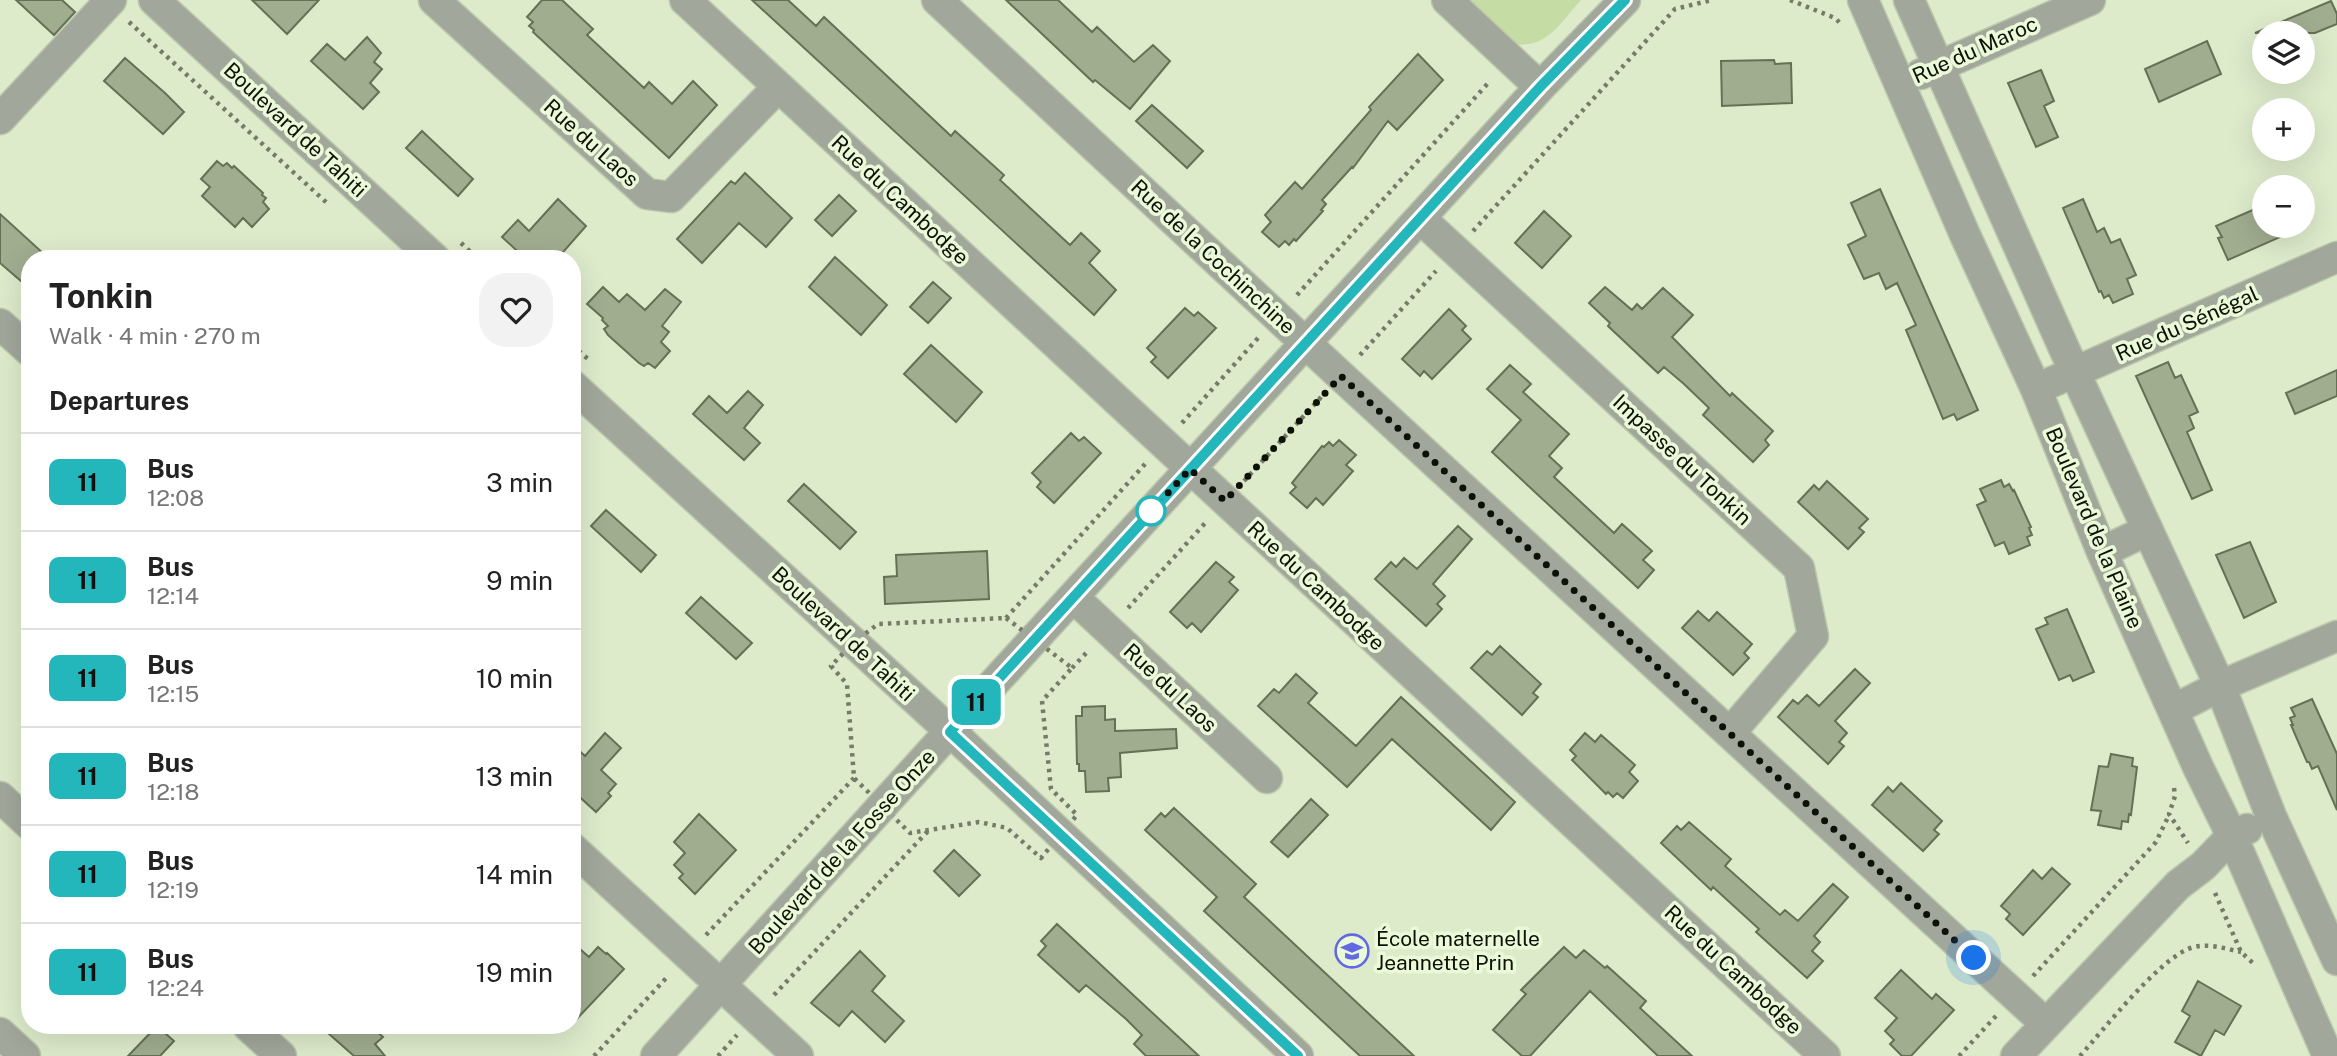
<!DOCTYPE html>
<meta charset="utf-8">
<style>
body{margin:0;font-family:"Public Sans",sans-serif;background:#f2f2f2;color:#222;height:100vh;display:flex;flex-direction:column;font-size:26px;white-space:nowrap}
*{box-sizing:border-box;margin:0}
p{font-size:23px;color:#767676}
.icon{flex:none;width:38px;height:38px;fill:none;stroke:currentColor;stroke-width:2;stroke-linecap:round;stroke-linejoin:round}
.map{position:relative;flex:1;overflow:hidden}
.panel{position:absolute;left:21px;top:250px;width:560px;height:784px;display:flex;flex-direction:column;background:#fff;border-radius:28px;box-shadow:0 7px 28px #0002}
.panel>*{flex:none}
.badge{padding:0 14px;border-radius:10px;font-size:24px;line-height:46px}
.tools{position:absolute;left:2252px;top:21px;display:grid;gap:14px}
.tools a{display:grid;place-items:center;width:63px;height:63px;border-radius:50%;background:#fff;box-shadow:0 7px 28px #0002;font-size:35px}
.you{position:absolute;width:35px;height:35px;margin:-18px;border:5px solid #fff;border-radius:50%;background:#1a73e8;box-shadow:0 0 0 10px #1a73e833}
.map>.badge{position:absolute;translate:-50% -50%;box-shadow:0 0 0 4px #fff}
h2{padding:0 28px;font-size:26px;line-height:63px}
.round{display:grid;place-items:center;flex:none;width:74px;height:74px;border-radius:28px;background:#f2f2f2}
.headline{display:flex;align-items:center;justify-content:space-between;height:119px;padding:0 28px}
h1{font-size:33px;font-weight:700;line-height:52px}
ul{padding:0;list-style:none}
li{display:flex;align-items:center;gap:21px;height:98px;padding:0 28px;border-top:2px solid #e0e0e0}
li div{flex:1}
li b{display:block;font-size:26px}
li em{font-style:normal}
li .badge{min-width:77px;font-weight:700;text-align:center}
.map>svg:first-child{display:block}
</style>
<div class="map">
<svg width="2337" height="1056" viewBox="0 0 2337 1056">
<rect width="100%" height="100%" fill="#ddebcb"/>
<path fill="#c5dca4" d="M 1466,0 L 1581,0 C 1561,22 1547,49 1514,44 Z"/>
<path fill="#a0ad8f" stroke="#657155" stroke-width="2" d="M 16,0 L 62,0 L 75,12 L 54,35 Z
M 252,0 L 319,0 L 287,34 Z
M 542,0 L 562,0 L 593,29 L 587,35 L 644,88 L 649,82 L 672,104 L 693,81 L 717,105 L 669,158 L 533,32 L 534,30 L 529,26 L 533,22 L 527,17 Z
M 752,0 L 788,0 L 816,26 L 824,17 L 951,136 L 955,131 L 1004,175 L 1000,180 L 1070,245 L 1081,233 L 1100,251 L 1089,263 L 1116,290 L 1094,315 Z
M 1006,0 L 1058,0 L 1092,32 L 1097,27 L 1134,62 L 1153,45 L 1170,61 L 1130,109 L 1095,80 L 1093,82 Z
M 2331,1 L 2337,14 L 2337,24 L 2315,33 L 2255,33 Z
M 367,37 L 381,53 L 374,62 L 382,69 L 370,83 L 379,92 L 363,109 L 311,61 L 327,44 L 345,60 Z
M 2207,41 L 2221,74 L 2159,102 L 2145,69 Z
M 1418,54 L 1443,80 L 1397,130 L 1388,121 L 1353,168 L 1352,167 L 1322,200 L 1326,204 L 1321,210 L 1323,211 L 1296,241 L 1294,239 L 1289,245 L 1285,241 L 1279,247 L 1262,232 L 1271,222 L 1265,215 L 1295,182 L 1302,189 L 1371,110 L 1369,107 Z
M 125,58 L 165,93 L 184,112 L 163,134 L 104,81 Z
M 1774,60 L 1775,64 L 1791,63 L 1792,103 L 1722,106 L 1721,61 Z
M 2041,70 L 2054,101 L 2044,106 L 2058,137 L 2036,147 L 2008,83 Z
M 1152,105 L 1203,151 L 1187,168 L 1136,121 Z
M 422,131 L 473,179 L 458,196 L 406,148 Z
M 217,161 L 223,166 L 227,163 L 232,168 L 234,166 L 263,193 L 262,195 L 266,198 L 263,202 L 269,209 L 252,227 L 243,218 L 235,227 L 202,196 L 210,187 L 201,179 Z
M 745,173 L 792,218 L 766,247 L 739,223 L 702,263 L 677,239 L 731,181 L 735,184 Z
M 1880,189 L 1978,410 L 1957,420 L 1954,414 L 1943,419 L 1906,330 L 1916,325 L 1897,283 L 1886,289 L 1879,273 L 1864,279 L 1848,245 L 1866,236 L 1851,203 Z
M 839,195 L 856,211 L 832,236 L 815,220 Z
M 558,199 L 586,226 L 557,259 L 526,259 L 502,237 L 518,220 L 529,231 Z
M 2083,199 L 2097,232 L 2104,228 L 2111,243 L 2120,239 L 2136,275 L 2127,279 L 2133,294 L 2113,303 L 2109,295 L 2104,298 L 2101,291 L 2099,292 L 2063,208 Z
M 2264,205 L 2264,226 L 2305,226 L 2228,260 L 2218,238 L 2222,237 L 2216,226 Z
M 1544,211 L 1571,236 L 1542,268 L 1515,243 Z
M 0,214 L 44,254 L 40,259 L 30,259 L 30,271 L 21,281 L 0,263 Z
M 835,257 L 887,305 L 861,335 L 809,287 Z
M 933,282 L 951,298 L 928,323 L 910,307 Z
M 603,287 L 619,302 L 627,294 L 645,310 L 665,289 L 681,302 L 662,326 L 669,332 L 661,342 L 670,351 L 655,368 L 648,363 L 644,366 L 639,363 L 608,335 L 604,329 L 608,326 L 602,320 L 603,318 L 587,304 Z
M 1605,287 L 1632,310 L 1637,304 L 1642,309 L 1663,288 L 1693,315 L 1672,337 L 1730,396 L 1732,393 L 1773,431 L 1765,440 L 1769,445 L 1753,462 L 1703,415 L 1709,408 L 1684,384 L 1664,367 L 1658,373 L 1608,326 L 1610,323 L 1589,303 Z
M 1185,308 L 1194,316 L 1198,312 L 1216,328 L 1168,378 L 1151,362 L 1156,357 L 1147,348 Z
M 1449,309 L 1466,326 L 1462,330 L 1471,339 L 1432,379 L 1424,371 L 1420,376 L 1402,359 Z
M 931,345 L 982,392 L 956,422 L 904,374 Z
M 2168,362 L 2175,378 L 2181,375 L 2198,412 L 2189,416 L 2194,428 L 2187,432 L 2212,490 L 2192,499 L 2136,376 Z
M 1510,365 L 1531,384 L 1523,392 L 1569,434 L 1549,456 L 1562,468 L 1554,477 L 1614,533 L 1622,524 L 1652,551 L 1643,560 L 1654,570 L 1638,588 L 1492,452 L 1521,420 L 1487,389 Z
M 2337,370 L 2337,396 L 2295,414 L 2286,393 Z
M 748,391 L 763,405 L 744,428 L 760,443 L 744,460 L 693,414 L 709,396 L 727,413 Z
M 1071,433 L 1079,441 L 1084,437 L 1101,453 L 1054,503 L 1037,487 L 1041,482 L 1032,473 Z
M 1339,440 L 1356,455 L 1346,465 L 1353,471 L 1323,505 L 1316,498 L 1307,508 L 1290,493 L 1296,487 L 1292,483 L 1322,446 L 1324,447 L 1329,442 L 1333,446 Z
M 2001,480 L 2004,487 L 2009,484 L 2013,491 L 2014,490 L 2031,527 L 2029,528 L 2032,535 L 2027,537 L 2030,545 L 2009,554 L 2004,542 L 1995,546 L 1977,505 L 1986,501 L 1980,489 Z
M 1827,481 L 1868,519 L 1859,528 L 1864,532 L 1848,549 L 1798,502 L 1814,485 L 1819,490 Z
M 804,484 L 856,532 L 840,549 L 788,501 Z
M 606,510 L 656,555 L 641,572 L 591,526 Z
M 1458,526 L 1472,539 L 1433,584 L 1445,596 L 1437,604 L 1442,609 L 1426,626 L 1375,579 L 1391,562 L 1396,567 L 1404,558 L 1417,569 Z
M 2250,542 L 2276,602 L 2244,618 L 2216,555 Z
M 987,551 L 989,599 L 885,604 L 884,577 L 897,576 L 896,555 Z
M 1216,562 L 1234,577 L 1229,582 L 1238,590 L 1201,632 L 1192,623 L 1187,628 L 1170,612 Z
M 701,597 L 752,643 L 736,659 L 686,613 Z
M 2067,609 L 2094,672 L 2073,681 L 2070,675 L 2059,680 L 2036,629 L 2048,624 L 2045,618 Z
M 1698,611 L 1709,621 L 1717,612 L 1752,644 L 1744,653 L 1749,658 L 1733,675 L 1682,628 Z
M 1500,646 L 1541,684 L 1533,693 L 1538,697 L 1522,715 L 1471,668 L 1487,651 L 1492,655 Z
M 1855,669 L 1870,683 L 1835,721 L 1847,733 L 1839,742 L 1844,746 L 1828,764 L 1778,717 L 1793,700 L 1798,704 L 1807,695 L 1819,706 Z
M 1296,674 L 1317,693 L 1308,703 L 1356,746 L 1401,697 L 1515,802 L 1491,830 L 1392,739 L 1347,787 L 1258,706 L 1274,689 L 1279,693 Z
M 2312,699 L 2337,754 L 2337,810 L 2318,766 L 2312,769 L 2309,762 L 2307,762 L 2291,725 L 2293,725 L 2290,718 L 2295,716 L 2291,708 Z
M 1105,706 L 1105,720 L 1115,719 L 1115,731 L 1176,729 L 1177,748 L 1120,753 L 1121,777 L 1108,778 L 1109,791 L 1086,792 L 1085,771 L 1079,771 L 1079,764 L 1077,764 L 1076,716 L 1082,716 L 1082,707 Z
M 605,733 L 621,748 L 601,770 L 616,784 L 608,793 L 611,796 L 596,812 L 572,790 L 572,744 L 585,756 Z
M 1585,733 L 1595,742 L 1601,735 L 1635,765 L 1629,772 L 1638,781 L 1623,798 L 1617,793 L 1613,797 L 1608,792 L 1606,794 L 1572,760 L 1576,756 L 1570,750 Z
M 2111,754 L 2133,758 L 2132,766 L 2137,767 L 2131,815 L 2129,814 L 2128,822 L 2122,821 L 2121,829 L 2098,825 L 2101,811 L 2091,810 L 2099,766 L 2108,767 Z
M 1901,783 L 1942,821 L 1934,830 L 1939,834 L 1923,851 L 1872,805 L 1888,787 L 1893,792 Z
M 1311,799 L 1328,815 L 1288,857 L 1271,842 Z
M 1174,808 L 1256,884 L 1244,897 L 1414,1056 L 1360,1056 L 1204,911 L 1217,897 L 1145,830 L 1161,813 L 1165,817 Z
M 699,814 L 736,850 L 695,894 L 679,878 L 683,874 L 674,865 L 685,853 L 674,842 Z
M 1689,822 L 1731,859 L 1725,866 L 1780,915 L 1785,910 L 1798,921 L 1833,884 L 1848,897 L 1814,936 L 1820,942 L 1812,951 L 1823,961 L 1807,978 L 1756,932 L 1759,929 L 1713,887 L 1711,890 L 1661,843 L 1677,826 L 1681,830 Z
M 954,850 L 980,875 L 959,896 L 934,871 Z
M 2052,868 L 2070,884 L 2023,935 L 2006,919 L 2010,914 L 2001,906 L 2033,870 L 2042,879 Z
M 1057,924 L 1145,1006 L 1199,1056 L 1146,1056 L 1134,1044 L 1142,1035 L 1126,1019 L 1086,985 L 1079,992 L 1038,955 L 1046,946 L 1041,941 Z
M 572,942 L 589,957 L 598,947 L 606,954 L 607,953 L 624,969 L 572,1024 Z
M 1564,947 L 1576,958 L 1584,950 L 1605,968 L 1607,966 L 1646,1001 L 1640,1008 L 1692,1056 L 1658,1056 L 1590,991 L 1530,1056 L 1522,1056 L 1493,1030 L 1526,994 L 1521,990 Z
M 860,951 L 885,976 L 872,991 L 904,1021 L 885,1042 L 852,1011 L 839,1026 L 811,1003 Z
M 1901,970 L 1932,999 L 1936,994 L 1954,1010 L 1911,1056 L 1902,1056 L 1890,1044 L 1894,1040 L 1885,1031 L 1897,1018 L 1875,998 Z
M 2198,981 L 2241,1006 L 2224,1035 L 2215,1030 L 2201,1056 L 2175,1042 L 2190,1016 L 2182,1011 Z
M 157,1026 L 174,1041 L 160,1056 L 128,1056 Z
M 320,1026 L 371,1026 L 383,1037 L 375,1044 L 385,1056 L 354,1056 Z"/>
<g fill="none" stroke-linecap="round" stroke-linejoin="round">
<defs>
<path id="street" d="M 154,0 L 435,259
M 434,0 L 647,194 L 671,197 L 778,87
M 685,0 L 1825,1056
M 937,0 L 1341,376 L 2046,1024
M 1447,0 L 1540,87
M 1863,0 L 1965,235 L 2036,389 L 2102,552 L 2198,767 L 2232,836 L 2328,1056
M 1909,0 L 2075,373 L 2220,686 L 2271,816 L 2337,960
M 1921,74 L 2090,0
M 0,119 L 111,0
M 1420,218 L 1799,568 L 1813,636 L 1730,733
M 0,324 L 30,351
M 572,385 L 950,731 L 1298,1056
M 2036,389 L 2337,257
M 2102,552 L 2148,530
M 1073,597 L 1267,778
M 2173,710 L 2220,686 L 2337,636
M 0,797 L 30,825
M 572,848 L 798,1056
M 248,1026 L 281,1056
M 0,1033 L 25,1056
M 656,1056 L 950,731 L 1540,87 L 1625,0
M 2016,1056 L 2178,885 L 2203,866 L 2232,836 L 2247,829"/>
</defs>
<use href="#street" stroke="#bcc8ac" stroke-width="33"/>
<path stroke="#737c67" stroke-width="4.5" stroke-dasharray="3.5 5" stroke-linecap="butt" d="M 1790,0 L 1835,18 L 1841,24
M 129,22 L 327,203
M 1473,231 L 1675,9 L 1712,0
M 461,243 L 478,259
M 1297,295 L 1490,81
M 572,345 L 588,359
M 1360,355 L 1436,271
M 1182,423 L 1258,338
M 1244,481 L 1323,395
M 1128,608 L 1207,521
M 1006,618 L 1146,463
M 1006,618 L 1072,668 L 1042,701 L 1051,789 L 1077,815 L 1041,858 L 1007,828 L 979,822 L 910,833 L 854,778 L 847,684 L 831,666 L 853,643 L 878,624 Z
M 1072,668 L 1089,650
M 2174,788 L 2175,796 L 2169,814 L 2188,843
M 2215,893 L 2241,952 L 2254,964
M 706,935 L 854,778
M 2033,976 L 2156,842 L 2169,815
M 774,995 L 928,831
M 594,1056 L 669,975
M 718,1056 L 737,1035
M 1959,1056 L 1996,1016
M 2080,1056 C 2105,1028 2156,963 2188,949 C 2205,942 2223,948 2241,952"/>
<use href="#street" stroke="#a1a79a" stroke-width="30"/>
</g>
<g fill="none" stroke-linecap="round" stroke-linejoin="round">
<defs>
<path id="line" d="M 1298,1056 L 950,732 L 1540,87 L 1625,0"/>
</defs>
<use href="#line" stroke="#fff" stroke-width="16"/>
<use href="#line" stroke="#23b6bb" stroke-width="10"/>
<path stroke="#0d1107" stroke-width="7" stroke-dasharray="0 12.6" d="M 1151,511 L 1147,516 L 1190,469 L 1225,501 L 1341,376 L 1974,958"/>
</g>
<defs>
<symbol id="school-ring" viewBox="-11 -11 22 22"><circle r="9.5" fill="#eaf9d8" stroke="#6269e2" stroke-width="1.5"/><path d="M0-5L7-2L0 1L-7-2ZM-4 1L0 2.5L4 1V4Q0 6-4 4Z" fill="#6269e2"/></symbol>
</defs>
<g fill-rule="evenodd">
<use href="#school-ring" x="1333" y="932" width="38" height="38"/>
</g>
<circle fill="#fff" stroke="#23b6bb" stroke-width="3.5" cx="1151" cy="511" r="14"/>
<g text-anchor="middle" stroke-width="7" stroke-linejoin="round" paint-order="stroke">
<g font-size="21" fill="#0d1107" stroke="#eaf9d8">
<text transform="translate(1975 50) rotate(-24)" y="7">Rue du Maroc</text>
<text transform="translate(295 130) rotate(43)" y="7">Boulevard de Tahiti</text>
<text transform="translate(591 143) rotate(42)" y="7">Rue du Laos</text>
<text transform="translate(900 200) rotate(43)" y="7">Rue du Cambodge</text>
<text transform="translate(1213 257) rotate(43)" y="7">Rue de la Cochinchine</text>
<text transform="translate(2187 324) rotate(-24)" y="7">Rue du Sénégal</text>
<text transform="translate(1682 460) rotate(43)" y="7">Impasse du Tonkin</text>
<text transform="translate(2094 528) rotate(67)" y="7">Boulevard de la Plaine</text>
<text transform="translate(1316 586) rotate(43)" y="7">Rue du Cambodge</text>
<text transform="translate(843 634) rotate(43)" y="7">Boulevard de Tahiti</text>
<text transform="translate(1170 688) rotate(43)" y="7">Rue du Laos</text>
<text transform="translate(842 852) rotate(-48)" y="7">Boulevard de la Fosse Onze</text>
<text transform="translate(1733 970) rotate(43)" y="7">Rue du Cambodge</text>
</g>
<g font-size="21" fill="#0d1107" stroke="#eaf9d8" text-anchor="start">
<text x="1376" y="946">École maternelle<tspan x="1376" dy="24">Jeannette Prin</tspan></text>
</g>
</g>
</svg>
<div class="tools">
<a><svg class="icon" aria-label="layers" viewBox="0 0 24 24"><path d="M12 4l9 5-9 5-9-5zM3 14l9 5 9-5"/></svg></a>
<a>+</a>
<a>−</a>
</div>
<div class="you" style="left:1974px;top:958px"></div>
<b class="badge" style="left:976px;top:702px;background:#23b6bb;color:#111">11</b>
<section class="panel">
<div class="headline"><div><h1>Tonkin</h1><p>Walk · 4 min · 270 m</p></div><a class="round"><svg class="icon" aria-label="heart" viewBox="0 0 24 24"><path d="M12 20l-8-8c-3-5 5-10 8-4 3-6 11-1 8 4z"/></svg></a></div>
<h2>Departures</h2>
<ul>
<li><span class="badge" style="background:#23b6bb;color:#111">11</span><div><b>Bus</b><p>12:08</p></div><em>3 min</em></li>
<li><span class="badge" style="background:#23b6bb;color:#111">11</span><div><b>Bus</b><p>12:14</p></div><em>9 min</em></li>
<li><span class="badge" style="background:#23b6bb;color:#111">11</span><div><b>Bus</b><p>12:15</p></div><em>10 min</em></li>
<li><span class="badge" style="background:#23b6bb;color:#111">11</span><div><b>Bus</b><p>12:18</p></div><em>13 min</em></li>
<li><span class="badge" style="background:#23b6bb;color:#111">11</span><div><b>Bus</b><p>12:19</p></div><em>14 min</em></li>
<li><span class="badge" style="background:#23b6bb;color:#111">11</span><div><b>Bus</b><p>12:24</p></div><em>19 min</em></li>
</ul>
</section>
</div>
